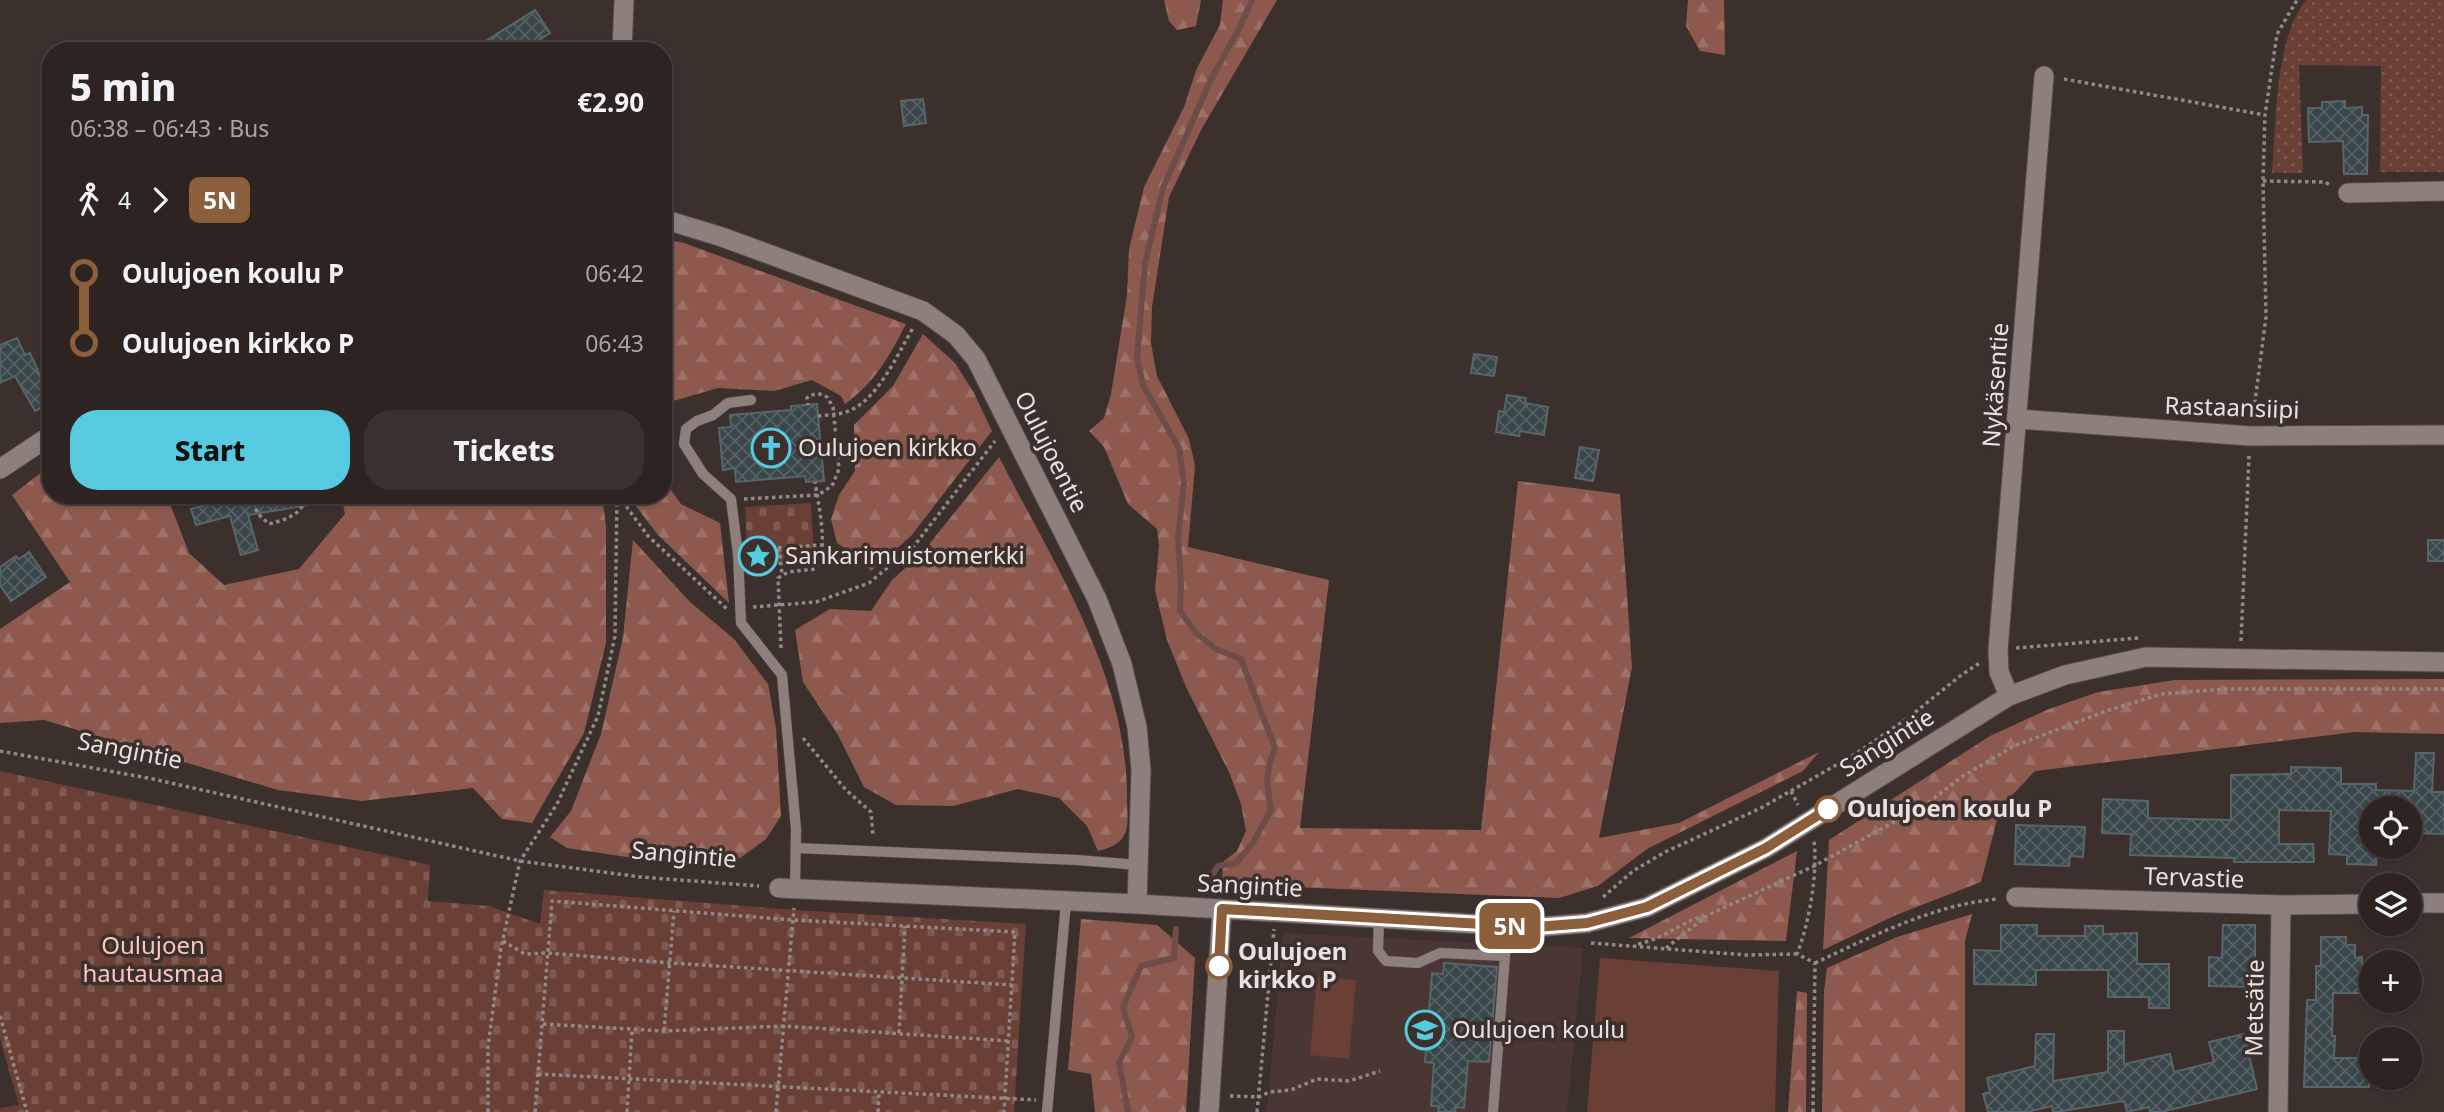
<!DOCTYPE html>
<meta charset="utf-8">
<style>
body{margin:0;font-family:"Noto Sans",sans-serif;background:#39302f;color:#f1f3f6;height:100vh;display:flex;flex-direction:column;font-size:26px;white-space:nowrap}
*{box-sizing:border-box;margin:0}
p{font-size:23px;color:#a7a4a5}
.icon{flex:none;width:38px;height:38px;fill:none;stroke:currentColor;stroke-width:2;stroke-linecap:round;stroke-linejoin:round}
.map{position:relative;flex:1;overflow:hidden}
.drawer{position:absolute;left:42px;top:42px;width:630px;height:462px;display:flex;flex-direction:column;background:#2d2422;border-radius:28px;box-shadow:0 2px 5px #0004,0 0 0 2px #484140}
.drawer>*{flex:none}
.badge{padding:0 14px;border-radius:10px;font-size:24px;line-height:46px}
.buttons{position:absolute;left:2359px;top:796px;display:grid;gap:14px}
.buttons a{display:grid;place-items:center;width:63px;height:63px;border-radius:50%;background:#2d2422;box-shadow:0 2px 5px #0004,0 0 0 2px #484140;font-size:35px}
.map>.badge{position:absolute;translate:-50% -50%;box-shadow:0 0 0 4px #fff}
.legs{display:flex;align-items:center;gap:10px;height:77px;padding:0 28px;font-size:23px}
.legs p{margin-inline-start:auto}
.summary{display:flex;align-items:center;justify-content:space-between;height:119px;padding:0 28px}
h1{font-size:38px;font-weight:800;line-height:52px}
.cta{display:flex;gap:14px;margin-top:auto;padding:14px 28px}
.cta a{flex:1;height:80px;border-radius:28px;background:#55cae0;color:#111;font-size:28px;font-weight:800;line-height:80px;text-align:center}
.cta a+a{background:#39302f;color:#f1f3f6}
ul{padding:0 28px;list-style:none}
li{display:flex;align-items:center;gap:24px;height:70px;font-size:26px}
li i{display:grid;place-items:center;width:10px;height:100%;margin:0 9px;background:currentColor}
li i::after{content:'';width:18px;height:18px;margin:-9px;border:5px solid;border-radius:50%;background:#2d2422}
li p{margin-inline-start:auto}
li:first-child i{background:linear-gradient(#0000 50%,currentColor 0)}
li:last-child i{background:linear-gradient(currentColor 50%,#0000 0)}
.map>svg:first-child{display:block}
</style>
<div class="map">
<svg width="2444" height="1112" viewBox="0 0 2444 1112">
<defs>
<pattern id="grass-dots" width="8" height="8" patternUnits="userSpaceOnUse" patternTransform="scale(1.75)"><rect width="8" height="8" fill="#6a3f36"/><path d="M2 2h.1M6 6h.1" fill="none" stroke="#7f5a53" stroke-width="1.8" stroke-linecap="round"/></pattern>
<pattern id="forest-firs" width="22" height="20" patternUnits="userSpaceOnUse" patternTransform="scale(1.75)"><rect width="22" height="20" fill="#8d594e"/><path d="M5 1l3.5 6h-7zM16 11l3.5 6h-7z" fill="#9d7167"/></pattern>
<pattern id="cemetery-stones" width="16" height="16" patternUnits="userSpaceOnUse" patternTransform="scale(1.75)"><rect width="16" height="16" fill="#6a3f36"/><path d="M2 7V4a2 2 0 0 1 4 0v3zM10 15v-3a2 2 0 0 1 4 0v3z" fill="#7f5a53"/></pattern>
<pattern id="building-cross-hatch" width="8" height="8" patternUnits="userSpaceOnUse" patternTransform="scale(1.75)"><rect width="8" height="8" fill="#3a474a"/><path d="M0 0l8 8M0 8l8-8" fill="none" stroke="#566164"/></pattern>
</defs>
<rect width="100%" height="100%" fill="#3c302d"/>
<path fill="#4a3733" d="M 1283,933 L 1583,948 L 1567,1112 L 1267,1112 Z"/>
<path fill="url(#grass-dots)" d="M 2306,0 L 2444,0 L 2444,172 L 2380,172 L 2381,66 L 2299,65 L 2303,173 L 2272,173 C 2276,125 2275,37 2306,0 Z"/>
<path fill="url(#forest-firs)" d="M 1164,0 L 1201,0 L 1196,26 L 1177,30 L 1169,21 Z
M 1223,0 L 1277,0 L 1201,130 L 1169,197 L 1152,307 L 1151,343 L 1157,376 L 1189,439 L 1195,466 L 1188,547 L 1329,580 L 1300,828 L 1481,830 L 1518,481 L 1620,494 L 1632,667 L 1599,838 L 1679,823 L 1819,752 L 1803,771 L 1647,849 L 1598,886 L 1559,898 L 1222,884 L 1223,862 L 1237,851 L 1246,831 L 1241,804 L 1229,772 L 1186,687 L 1167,640 L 1155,590 L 1159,546 L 1157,529 L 1128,504 L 1104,447 L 1089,431 L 1104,418 L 1111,394 L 1127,295 L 1129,249 L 1144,187 L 1184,107 L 1197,68 L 1220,25 Z
M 1688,0 L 1724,0 L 1725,55 L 1700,51 L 1686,26 Z
M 663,239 L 684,243 L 906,324 C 890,355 874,384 845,404 L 841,396 L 812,380 L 774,391 L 718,388 L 663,404 Z
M 923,334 L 955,363 L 974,393 L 992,431 L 911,536 L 871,571 L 863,560 L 837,543 L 831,519 L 839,495 L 855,471 L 854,425 L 893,386 Z
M 999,457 C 1053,563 1126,672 1127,794 C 1127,825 1134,842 1098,851 L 1087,826 L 1059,798 L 1018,789 L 953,806 L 896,805 L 864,787 L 838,735 L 803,682 L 795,630 L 830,609 L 871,611 L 892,580 L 923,552 Z
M 51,465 L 51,495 L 175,495 L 170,504 L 189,553 L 224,585 L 299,569 L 345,514 L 341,495 L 602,495 L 606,527 L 606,643 L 584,733 L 532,823 L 502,819 L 473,788 L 362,801 L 278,790 L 44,720 L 0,723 L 0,629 L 70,582 L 12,495 Z
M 663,479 L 681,504 L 720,523 L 729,603 L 658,535 L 629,497 L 663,495 Z
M 633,540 L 690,602 L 734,639 L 768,684 L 776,728 L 781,816 L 766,839 L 729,866 L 687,866 L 567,848 L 550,837 L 571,811 L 601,734 L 623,637 Z
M 2444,679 L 2444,734 L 2355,732 L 2035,771 L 2000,808 L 1981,882 L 1896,915 L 1823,950 L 1829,840 L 1990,736 L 2049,709 L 2098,692 L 2175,680 Z
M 1797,851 L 1786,941 L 1629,938 Z
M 1972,914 L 1965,941 L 1965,1112 L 1822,1112 L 1824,991 L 1827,968 L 1897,937 Z
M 1081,919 L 1157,925 L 1195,958 L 1186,1112 L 1095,1112 L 1091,1074 L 1068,1070 Z
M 1797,991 L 1807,993 L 1806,1112 L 1788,1112 Z"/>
<path fill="url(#cemetery-stones)" d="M 811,503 L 814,554 L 807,563 L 748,567 L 745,507 Z
M 0,771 L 430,865 L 428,901 L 489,906 L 540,924 L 544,890 L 794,910 L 1026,924 L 1014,1112 L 0,1112 L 0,1108 L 19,1105 L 0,1039 Z"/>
<path fill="#6a3f36" d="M 1600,958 L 1779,971 L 1775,1112 L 1587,1112 Z
M 1317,977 L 1356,980 L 1349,1059 L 1310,1055 Z"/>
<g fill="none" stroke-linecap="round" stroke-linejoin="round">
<path stroke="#6e4d48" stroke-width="6" d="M 1213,874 L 1218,866 L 1236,863 L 1252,844 L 1271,810 L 1267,781 L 1270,762 L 1275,748 L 1241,659 L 1216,649 L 1196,633 L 1180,611 L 1181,584 L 1178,538 L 1184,483 L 1179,448 L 1143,385 L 1137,358 L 1145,263 L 1163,188 L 1212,77 L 1240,27 L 1252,0
M 1128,1112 L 1119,1062 L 1132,1037 L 1123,1007 L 1141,966 L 1174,958 L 1176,929"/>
</g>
<path fill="url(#building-cross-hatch)" stroke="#586669" stroke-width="2" d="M 535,10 L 550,33 L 522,51 L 470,51 Z
M 923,99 L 926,123 L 904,126 L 901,101 Z
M 2345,101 L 2345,108 L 2362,107 L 2362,115 L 2368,115 L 2367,174 L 2344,174 L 2343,141 L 2309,142 L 2308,108 L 2322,108 L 2322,102 Z
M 17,338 L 25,355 L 30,353 L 45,387 L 51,384 L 51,403 L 35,411 L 15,376 L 0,383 L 0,345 Z
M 1474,354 L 1497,357 L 1494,376 L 1471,373 Z
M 1507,395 L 1526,398 L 1525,403 L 1548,407 L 1544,435 L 1520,431 L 1519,436 L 1496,432 L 1499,411 L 1504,412 Z
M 817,404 L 824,481 L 806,482 L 805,476 L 736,482 L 735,468 L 723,470 L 719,428 L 731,427 L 730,415 L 791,410 L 791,406 Z
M 1580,447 L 1599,450 L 1593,481 L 1575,478 Z
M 224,495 L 315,495 L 316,504 L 248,515 L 258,550 L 241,555 L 230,516 L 196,525 L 191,509 L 225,500 Z
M 2428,540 L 2444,540 L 2444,561 L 2428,561 Z
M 29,552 L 46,577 L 11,601 L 0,585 L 0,567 L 16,556 L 19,559 Z
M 2416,753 L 2434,753 L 2432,792 L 2444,792 L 2444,834 L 2413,833 L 2414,808 L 2371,808 L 2371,847 L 2377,847 L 2376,865 L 2347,864 L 2347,855 L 2329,854 L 2331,811 L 2279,810 L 2279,844 L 2313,844 L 2314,862 L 2234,862 L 2234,858 L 2130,855 L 2131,834 L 2102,833 L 2103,799 L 2148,801 L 2148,818 L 2231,820 L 2231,775 L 2291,774 L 2291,767 L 2341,768 L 2341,784 L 2376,784 L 2376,790 L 2414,791 Z
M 2016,825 L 2085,827 L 2083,857 L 2070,856 L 2069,866 L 2015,864 Z
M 2001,925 L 2037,925 L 2037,936 L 2085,936 L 2085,926 L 2103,926 L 2103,934 L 2137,933 L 2137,964 L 2169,964 L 2169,1008 L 2149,1008 L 2149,997 L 2108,997 L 2108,970 L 2036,970 L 2036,985 L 1974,984 L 1974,950 L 2001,951 Z
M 2223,925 L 2255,925 L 2255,987 L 2209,986 L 2209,957 L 2222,958 Z
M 2321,937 L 2346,937 L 2346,945 L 2355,945 L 2355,958 L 2362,957 L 2362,993 L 2333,993 L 2332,1036 L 2335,1036 L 2334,1058 L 2369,1058 L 2369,1087 L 2304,1087 L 2307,1000 L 2316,1000 L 2316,966 L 2321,966 Z
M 1444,963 L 1497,967 L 1489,1062 L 1468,1061 L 1464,1108 L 1456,1107 L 1455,1112 L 1438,1112 L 1439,1106 L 1431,1106 L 1434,1063 L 1425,1062 L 1432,973 L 1443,974 Z
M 2108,1031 L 2124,1031 L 2124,1064 L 2170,1054 L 2174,1072 L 2214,1062 L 2209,1042 L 2244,1034 L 2257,1089 L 2161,1112 L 2150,1112 L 2149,1107 L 2127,1112 L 2124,1101 L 2056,1112 L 2053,1112 L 2052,1106 L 2027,1112 L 1988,1112 L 1983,1094 L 1990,1092 L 1987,1078 L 2035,1066 L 2036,1034 L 2054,1034 L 2053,1081 L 2108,1072 Z"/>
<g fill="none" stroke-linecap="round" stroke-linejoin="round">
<defs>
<path id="lane" d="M 751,400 L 728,403 L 713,415 L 697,421 L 686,429 L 684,444 L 703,474 L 731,499 L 738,554 L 741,623 L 782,675 L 796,829 L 795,888
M 796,848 L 1077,860 L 1139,865
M 1379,918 L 1378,951 L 1386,961 L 1418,963 L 1440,953 L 1505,956
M 1047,1112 L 1066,902
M 1493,1112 L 1505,956 L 1510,926"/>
<path id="street" d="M 622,51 L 624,0
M 2348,193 L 2444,191
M 663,219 L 722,237 L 923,311 L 956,335 L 976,359 L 1097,599 L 1122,664 L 1137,727 L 1141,770 L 1137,904
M 2018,419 L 2250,436 L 2444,435
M 0,469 L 51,435
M 2009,696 L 1999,672 L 1998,650 L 2044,76
M 779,888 L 1137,904 L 1510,926 L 1537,927 L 1587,923 L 1647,907 L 1766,848 L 2009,696 L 2065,675 L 2146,657 L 2444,662
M 2016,897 L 2281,905 L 2371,904
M 2410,903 L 2444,903
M 1209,1112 L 1222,909
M 2278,1112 L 2281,905"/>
</defs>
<use href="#lane" stroke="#564c4a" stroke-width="11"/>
<use href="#street" stroke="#564c4a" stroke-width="21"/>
<path stroke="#928886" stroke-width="3.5" stroke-dasharray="3.5 3.5" stroke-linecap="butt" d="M 2064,79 L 2265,115
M 2263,181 L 2325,182 L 2330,185
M 818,416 C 827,415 837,415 846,412 C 877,402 897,355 913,328
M 2253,417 L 2266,317 L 2263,181 L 2265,115 L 2277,34 L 2297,0
M 253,495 L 257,513 L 269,524 C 287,519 303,515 306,495
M 618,495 L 648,536 L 727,609
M 744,499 L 818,495 L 832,486 L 839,469 L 833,407 L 827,397 L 820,394 L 810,395 L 807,398 L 808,405
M 779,548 L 782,574
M 757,549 L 822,545
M 753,607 L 816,602 L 869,583 L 914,546 L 995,441
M 2241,641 L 2249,456
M 781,648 L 778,578 L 788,572 L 815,569 C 830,554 818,502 815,482
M 2016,648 L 2138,638
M 803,738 L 846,790 L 871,812 L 873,837
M 0,751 L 153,779 L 520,861 L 641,877 L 759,886
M 1791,791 L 1798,805
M 1603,897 L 1633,871 L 1665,852 L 1761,808 L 1857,753 L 1908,718 L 1960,676 L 1981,662
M 503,941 L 525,954 L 547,953 L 671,963 L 1012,985
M 1591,943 L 1746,955 L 1797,954
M 1638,944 C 1666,938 1679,923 1704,916
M 1666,948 L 1708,915 L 1814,866 L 1925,805 L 1963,776 L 2014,746 L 2109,710 L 2162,694 L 2225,689 L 2444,689
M 1815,963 C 1873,936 1933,905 1997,899
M 0,1016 L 27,1112
M 543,1024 L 664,1031 L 784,1026 L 1009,1041
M 664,1031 L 674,911
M 899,1033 L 905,926
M 538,1074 L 1036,1100
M 1230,1096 L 1259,1097 L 1269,1092 L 1291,1090 L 1317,1079 L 1349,1081 L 1380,1071
M 488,1112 L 488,1047 L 501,948 L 520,861 L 557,804 L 598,716 L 615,636 L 617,495
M 535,1112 L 552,901 L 793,920 L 1015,932 L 1004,1112
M 627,1112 L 632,1030
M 776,1112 L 794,908
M 878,1112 L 879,1092
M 1257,1112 L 1274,929
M 1813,1112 L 1815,963 L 1797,954 C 1809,924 1818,873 1814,841"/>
<use href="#lane" stroke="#8d7f7c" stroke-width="10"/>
<use href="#street" stroke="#8d7f7c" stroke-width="19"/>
</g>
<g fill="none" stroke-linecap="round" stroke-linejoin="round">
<defs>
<path id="line-1" d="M 1219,966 L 1222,909 L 1536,927 L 1587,923 L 1647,907 L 1766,848 L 1828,809"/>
</defs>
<use href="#line-1" stroke="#fff" stroke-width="16"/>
<use href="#line-1" stroke="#8b5e3c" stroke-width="10"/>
</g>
<defs>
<symbol id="church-ring" viewBox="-11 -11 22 22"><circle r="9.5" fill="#3c302d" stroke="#55cae0" stroke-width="1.5"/><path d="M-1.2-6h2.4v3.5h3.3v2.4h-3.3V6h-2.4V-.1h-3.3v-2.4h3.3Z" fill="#55cae0"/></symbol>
<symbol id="sight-ring" viewBox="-11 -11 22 22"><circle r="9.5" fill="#3c302d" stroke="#55cae0" stroke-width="1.5"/><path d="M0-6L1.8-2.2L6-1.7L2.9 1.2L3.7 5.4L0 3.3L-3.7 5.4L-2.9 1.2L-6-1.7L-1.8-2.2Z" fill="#55cae0"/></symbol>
<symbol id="school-ring" viewBox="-11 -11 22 22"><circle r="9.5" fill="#3c302d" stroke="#55cae0" stroke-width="1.5"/><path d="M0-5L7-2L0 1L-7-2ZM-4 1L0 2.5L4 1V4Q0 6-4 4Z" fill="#55cae0"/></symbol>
</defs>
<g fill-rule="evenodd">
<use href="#church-ring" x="749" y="426" width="44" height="44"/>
<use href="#sight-ring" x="736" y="534" width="44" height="44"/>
<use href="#school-ring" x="1403" y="1008" width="44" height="44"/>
</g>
<g fill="#fff" stroke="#8b5e3c" stroke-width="3.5">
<circle cx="1828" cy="809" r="12"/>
<circle cx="1219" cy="966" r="12"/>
</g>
<g text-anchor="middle" stroke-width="7" stroke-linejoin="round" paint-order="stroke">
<g font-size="24" fill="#e9e1df" stroke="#3c302d">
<text transform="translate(1996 385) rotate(-86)" y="8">Nykäsentie</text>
<text transform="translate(2232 408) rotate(2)" y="8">Rastaansiipi</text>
<text transform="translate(1051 452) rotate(63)" y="8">Oulujoentie</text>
<text transform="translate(1887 743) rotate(-32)" y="8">Sangintie</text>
<text transform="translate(130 751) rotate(11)" y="8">Sangintie</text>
<text transform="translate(684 855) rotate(5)" y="8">Sangintie</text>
<text transform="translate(2194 878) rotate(2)" y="8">Tervastie</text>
<text transform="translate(1250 886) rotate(3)" y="8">Sangintie</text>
<text transform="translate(2255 1008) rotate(-89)" y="8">Metsätie</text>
</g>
<g font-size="24" fill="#e9e1df" stroke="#3c302d" text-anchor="start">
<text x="798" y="456">Oulujoen kirkko</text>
<text x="785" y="564">Sankarimuistomerkki</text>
<text x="1452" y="1038">Oulujoen koulu</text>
</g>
<g font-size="24" font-weight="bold" fill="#e9e1df" stroke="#3c302d" text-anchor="start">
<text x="1847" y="817">Oulujoen koulu P</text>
<text x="1238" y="960">Oulujoen<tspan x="1238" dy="28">kirkko P</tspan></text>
</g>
<g font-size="24" fill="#fac7bc" stroke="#3c302d">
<text x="153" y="954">Oulujoen<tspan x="153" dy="28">hautausmaa</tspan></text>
</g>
</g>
</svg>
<div class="buttons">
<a><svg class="icon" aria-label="locate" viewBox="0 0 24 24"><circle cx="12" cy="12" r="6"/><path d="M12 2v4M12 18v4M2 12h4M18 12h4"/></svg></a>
<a><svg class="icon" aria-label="layers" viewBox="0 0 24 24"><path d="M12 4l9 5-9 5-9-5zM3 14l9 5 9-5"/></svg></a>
<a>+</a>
<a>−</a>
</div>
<b class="badge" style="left:1510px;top:926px;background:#8b5e3c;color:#fff">5N</b>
<section class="drawer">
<div class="summary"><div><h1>5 min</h1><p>06:38 – 06:43 · Bus</p></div><b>€2.90</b></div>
<div class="legs"><svg class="icon" aria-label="walk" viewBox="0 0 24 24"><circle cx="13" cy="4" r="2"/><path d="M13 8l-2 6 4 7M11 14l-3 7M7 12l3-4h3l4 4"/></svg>4<svg class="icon" aria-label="forward" viewBox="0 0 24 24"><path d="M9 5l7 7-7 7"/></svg><b class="badge" style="background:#8b5e3c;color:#fff">5N</b></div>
<ul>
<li><i style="color:#8b5e3c"></i><b>Oulujoen koulu P</b><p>06:42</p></li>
<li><i style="color:#8b5e3c"></i><b>Oulujoen kirkko P</b><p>06:43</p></li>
</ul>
<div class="cta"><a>Start</a><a>Tickets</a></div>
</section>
</div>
